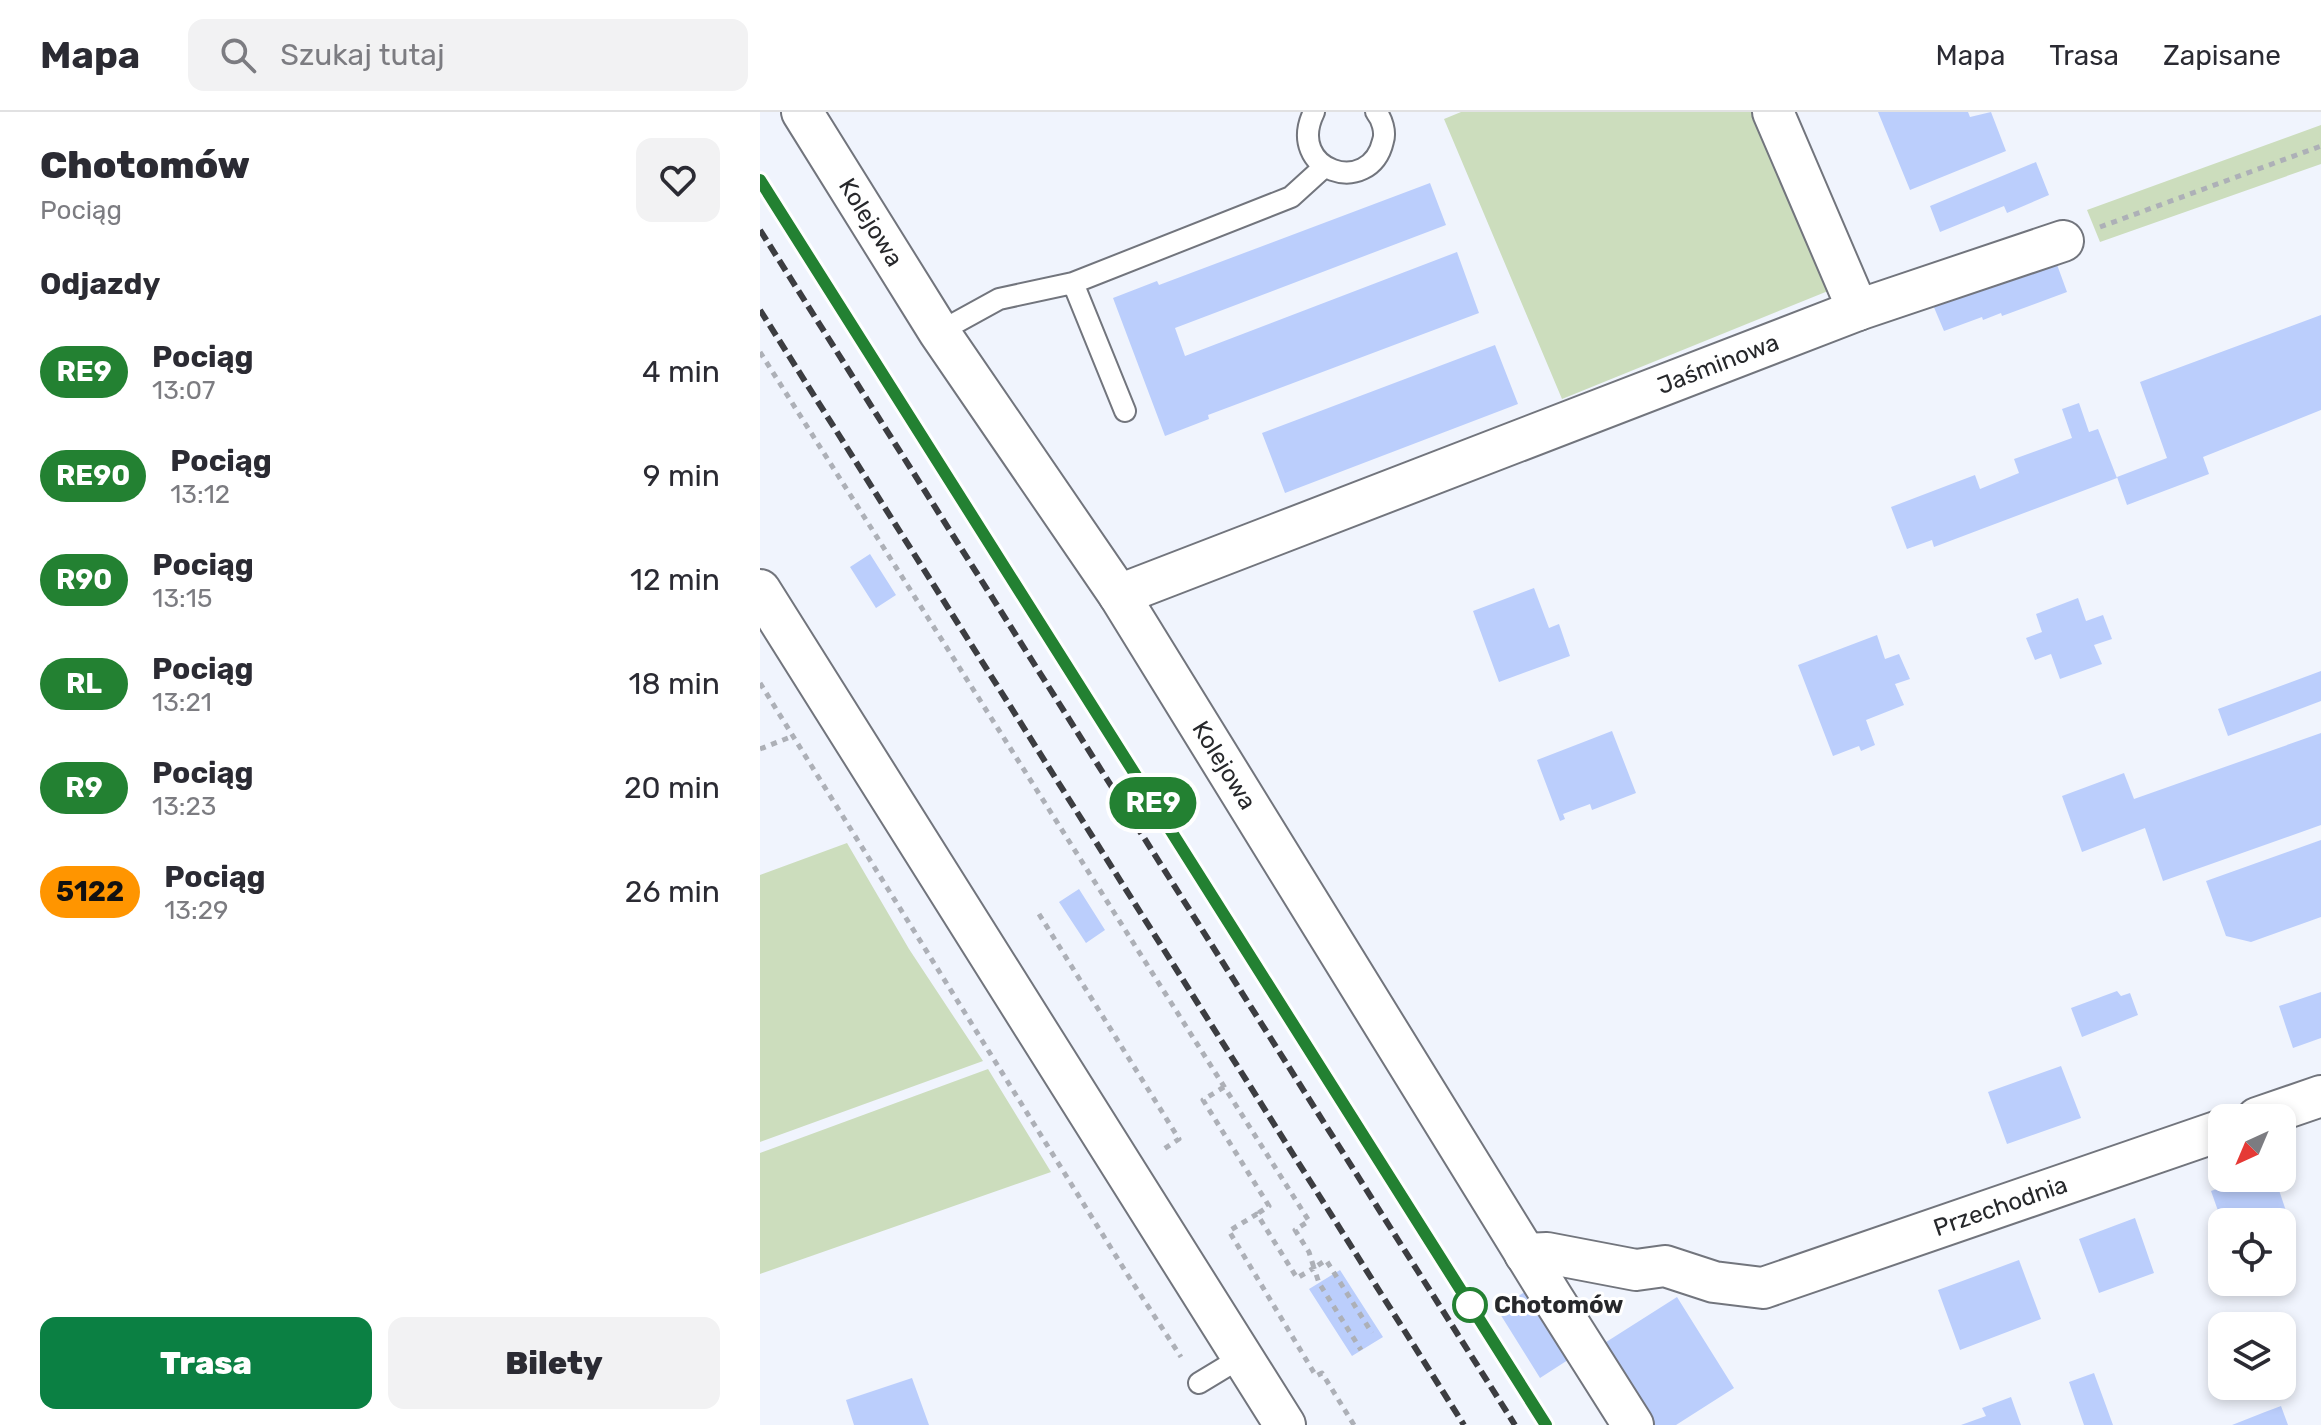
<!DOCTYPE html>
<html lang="pl">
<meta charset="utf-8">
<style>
body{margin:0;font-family:Rubik,sans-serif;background:#f2f2f3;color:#2b2b33;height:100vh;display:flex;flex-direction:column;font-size:30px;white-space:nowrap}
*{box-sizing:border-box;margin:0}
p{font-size:26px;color:#7c7c81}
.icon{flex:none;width:44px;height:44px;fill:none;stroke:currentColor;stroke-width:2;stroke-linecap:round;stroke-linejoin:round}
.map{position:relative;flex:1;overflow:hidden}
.side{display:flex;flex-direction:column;background:#fff;width:760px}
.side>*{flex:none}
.badge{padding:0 16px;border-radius:26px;font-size:28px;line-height:52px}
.needle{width:52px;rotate:224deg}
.tools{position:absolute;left:1448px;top:992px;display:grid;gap:16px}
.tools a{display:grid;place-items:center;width:88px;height:88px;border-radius:16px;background:#fff;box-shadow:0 4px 12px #0003;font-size:40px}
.map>.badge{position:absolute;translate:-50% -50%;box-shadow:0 0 0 4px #fff}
h2{padding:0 40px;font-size:30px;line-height:72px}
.round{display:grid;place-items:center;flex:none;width:84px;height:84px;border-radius:16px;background:#f2f2f3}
.summary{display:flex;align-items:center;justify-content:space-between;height:136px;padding:0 40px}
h1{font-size:38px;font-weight:800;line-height:60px}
.primary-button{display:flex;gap:16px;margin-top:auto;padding:16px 40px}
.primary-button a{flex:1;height:92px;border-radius:16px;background:#0b8043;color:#fff;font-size:32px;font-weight:800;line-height:92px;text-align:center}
.primary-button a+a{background:#f2f2f3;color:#2b2b33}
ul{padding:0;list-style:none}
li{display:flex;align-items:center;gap:24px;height:104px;padding:0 40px}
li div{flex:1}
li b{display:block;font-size:30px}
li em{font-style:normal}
li .badge{min-width:88px;font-weight:700;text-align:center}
header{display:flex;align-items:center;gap:48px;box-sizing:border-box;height:112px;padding:0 40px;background:#fff;border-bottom:2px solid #e1e1e2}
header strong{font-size:38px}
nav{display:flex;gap:44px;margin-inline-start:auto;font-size:28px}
.search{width:560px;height:72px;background:#f2f2f3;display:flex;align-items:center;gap:20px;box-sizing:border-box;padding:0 28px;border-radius:16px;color:#7c7c81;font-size:30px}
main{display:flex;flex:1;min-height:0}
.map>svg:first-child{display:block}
</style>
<header>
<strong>Mapa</strong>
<div class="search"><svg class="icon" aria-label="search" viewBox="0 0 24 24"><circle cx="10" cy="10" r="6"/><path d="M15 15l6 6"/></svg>Szukaj tutaj</div>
<nav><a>Mapa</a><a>Trasa</a><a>Zapisane</a></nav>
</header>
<main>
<section class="side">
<div class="summary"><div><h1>Chotomów</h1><p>Pociąg</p></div><a class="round"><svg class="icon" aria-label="heart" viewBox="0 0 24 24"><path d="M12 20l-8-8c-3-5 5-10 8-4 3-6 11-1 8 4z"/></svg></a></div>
<h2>Odjazdy</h2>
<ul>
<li><span class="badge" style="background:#238132;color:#fff">RE9</span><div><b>Pociąg</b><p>13:07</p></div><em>4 min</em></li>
<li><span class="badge" style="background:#238132;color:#fff">RE90</span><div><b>Pociąg</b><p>13:12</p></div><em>9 min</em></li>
<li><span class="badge" style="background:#238132;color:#fff">R90</span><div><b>Pociąg</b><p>13:15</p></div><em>12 min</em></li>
<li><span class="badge" style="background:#238132;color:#fff">RL</span><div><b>Pociąg</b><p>13:21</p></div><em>18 min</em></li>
<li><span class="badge" style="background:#238132;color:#fff">R9</span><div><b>Pociąg</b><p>13:23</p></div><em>20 min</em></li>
<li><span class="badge" style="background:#ff9500;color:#111">5122</span><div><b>Pociąg</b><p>13:29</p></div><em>26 min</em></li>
</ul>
<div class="primary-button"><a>Trasa</a><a>Bilety</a></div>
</section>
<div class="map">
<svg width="1561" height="1313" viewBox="0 0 1561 1313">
<rect width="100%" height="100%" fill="#f0f4fd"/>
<path fill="#ccddbd" d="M 701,0 L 999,0 L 1073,177 L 802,287 L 684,7 Z
M 1561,13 L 1561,52 L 1340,130 L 1327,98 Z
M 87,731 L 149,837 L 223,949 L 0,1030 L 0,763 Z
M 228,957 L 291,1060 L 0,1162 L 0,1041 Z"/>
<path fill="#bbcefc" d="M 1118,0 L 1208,0 L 1210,5 L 1231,0 L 1246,39 L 1150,78 Z
M 1276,50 L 1289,83 L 1247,101 L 1244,94 L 1180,120 L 1170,94 Z
M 670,71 L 686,113 L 415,216 L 425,244 L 697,140 L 719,201 L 448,303 L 449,307 L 405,324 L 353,186 L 397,169 L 399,173 Z
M 1295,147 L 1307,180 L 1242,204 L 1241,201 L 1223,208 L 1222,205 L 1184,219 L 1173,193 Z
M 1561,203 L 1561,298 L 1443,345 L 1449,362 L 1367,393 L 1357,365 L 1407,346 L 1380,270 Z
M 735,233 L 758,292 L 525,381 L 502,321 Z
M 1319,291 L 1329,320 L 1338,317 L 1357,366 L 1174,435 L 1172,428 L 1147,437 L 1131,395 L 1215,363 L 1220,377 L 1259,361 L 1254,347 L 1312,326 L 1302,297 Z
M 110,442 L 136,483 L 116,496 L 90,455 Z
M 774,476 L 789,516 L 799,512 L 810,544 L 739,570 L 713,499 Z
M 1318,486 L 1326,509 L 1343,503 L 1352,527 L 1334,533 L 1342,552 L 1300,567 L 1291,542 L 1275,548 L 1266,526 L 1282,520 L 1276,502 Z
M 1117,523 L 1125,547 L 1139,542 L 1150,567 L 1135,572 L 1144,593 L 1106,608 L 1115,633 L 1101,639 L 1099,634 L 1073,644 L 1038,553 Z
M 1561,559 L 1561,589 L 1468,624 L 1458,597 Z
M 852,619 L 876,681 L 832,698 L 830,692 L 803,702 L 805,707 L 800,709 L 777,648 Z
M 1561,621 L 1561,713 L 1403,769 L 1385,716 L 1322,740 L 1302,684 L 1364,661 L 1374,687 Z
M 1561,728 L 1561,805 L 1491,830 L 1466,824 L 1446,769 Z
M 319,777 L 345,818 L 326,831 L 299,790 Z
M 1357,879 L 1361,884 L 1370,881 L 1378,903 L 1322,925 L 1311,896 Z
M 1561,880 L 1561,926 L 1533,936 L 1519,894 Z
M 1301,954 L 1321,1006 L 1247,1032 L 1228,980 Z
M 1488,1066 L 1515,1066 L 1532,1117 L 1522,1120 L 1522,1110 L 1462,1110 L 1451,1079 Z
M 1375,1106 L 1394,1161 L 1339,1181 L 1319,1127 Z
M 1259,1148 L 1281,1207 L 1200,1238 L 1178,1178 Z
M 580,1158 L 623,1225 L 592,1244 L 549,1177 Z
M 768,1178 L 811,1246 L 780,1266 L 737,1197 Z
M 917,1185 L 974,1276 L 916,1313 L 893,1313 L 843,1232 Z
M 1334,1261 L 1353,1313 L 1324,1313 L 1309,1270 Z
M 152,1266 L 169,1313 L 94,1313 L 86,1288 Z
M 1251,1285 L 1261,1313 L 1201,1313 L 1226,1304 L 1222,1296 Z
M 1521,1294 L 1528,1313 L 1472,1313 L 1505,1300 Z"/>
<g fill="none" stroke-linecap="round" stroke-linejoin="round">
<defs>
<path id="service" d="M 554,0 C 525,59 610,86 623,29 C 626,20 622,7 616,0
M 313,171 L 531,85 L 564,55
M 179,220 L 239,187 L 313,171 L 365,299
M 439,1271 L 482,1245"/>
<g id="minor">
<path id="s1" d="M 42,0 L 179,220 L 359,483 L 792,1185 L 873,1313"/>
<path d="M 1013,0 L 1098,198"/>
<path d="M 0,478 L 525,1313"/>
<path id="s2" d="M 359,483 L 1098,198 L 1303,129"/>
<path d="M 1497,1006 L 1561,984"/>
<path id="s3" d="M 765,1142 L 787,1141 L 876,1158 L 905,1154 L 954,1170 L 1003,1176 L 1462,1018"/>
</g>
</defs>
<use href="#service" stroke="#72757d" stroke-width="24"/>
<use href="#minor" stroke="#72757d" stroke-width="44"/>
<path stroke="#adb0b7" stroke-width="5" stroke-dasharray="6 6" stroke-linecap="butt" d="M 1340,115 L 1561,34
M 0,240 L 549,1109 L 535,1118 L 549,1140 L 554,1156 L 566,1148 L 612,1221
M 0,571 L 369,1165 L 421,1245
M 0,637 L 33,624
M 279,802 L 419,1027 L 401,1039
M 464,975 L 443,988 L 509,1094 L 497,1102
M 594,1313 L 562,1261 L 556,1264 L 469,1119 L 497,1102 L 537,1166 L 554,1156 L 559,1171 L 601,1238"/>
<use href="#service" stroke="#fff" stroke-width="20"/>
<use href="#minor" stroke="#fff" stroke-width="40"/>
<path stroke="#3c3d41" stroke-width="6" stroke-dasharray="12 6" stroke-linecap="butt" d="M 0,68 L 786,1313
M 0,118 L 755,1313
M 0,198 L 704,1313"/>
</g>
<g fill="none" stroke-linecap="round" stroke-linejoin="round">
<defs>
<path id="line" d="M 0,68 L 786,1313"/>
</defs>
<use href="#line" stroke="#fff" stroke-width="18"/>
<use href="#line" stroke="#238132" stroke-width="12"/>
</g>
<circle fill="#fff" stroke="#238132" stroke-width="4" cx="710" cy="1193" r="16"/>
<g text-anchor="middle" stroke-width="6" stroke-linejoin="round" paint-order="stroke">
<g font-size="24" fill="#27282b" stroke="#fff">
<text dy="8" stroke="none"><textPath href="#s1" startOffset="130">Kolejowa</textPath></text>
<text dy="8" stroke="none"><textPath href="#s2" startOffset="642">Jaśminowa</textPath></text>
<text dy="8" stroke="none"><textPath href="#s1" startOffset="778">Kolejowa</textPath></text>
<text dy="8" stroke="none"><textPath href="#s3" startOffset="494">Przechodnia</textPath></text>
</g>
<g font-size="24" font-weight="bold" fill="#27282b" stroke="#fff" text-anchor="start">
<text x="734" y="1201">Chotomów</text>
</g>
</g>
</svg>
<div class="tools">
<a><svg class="needle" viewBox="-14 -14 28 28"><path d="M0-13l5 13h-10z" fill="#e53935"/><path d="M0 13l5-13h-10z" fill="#7c7c81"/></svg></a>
<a><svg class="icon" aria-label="locate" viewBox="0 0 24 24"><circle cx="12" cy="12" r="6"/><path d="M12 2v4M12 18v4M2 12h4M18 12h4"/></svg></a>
<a><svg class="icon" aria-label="layers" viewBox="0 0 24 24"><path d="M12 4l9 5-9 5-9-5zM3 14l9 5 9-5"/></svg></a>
</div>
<b class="badge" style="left:393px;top:691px;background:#238132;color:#fff">RE9</b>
</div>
</main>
